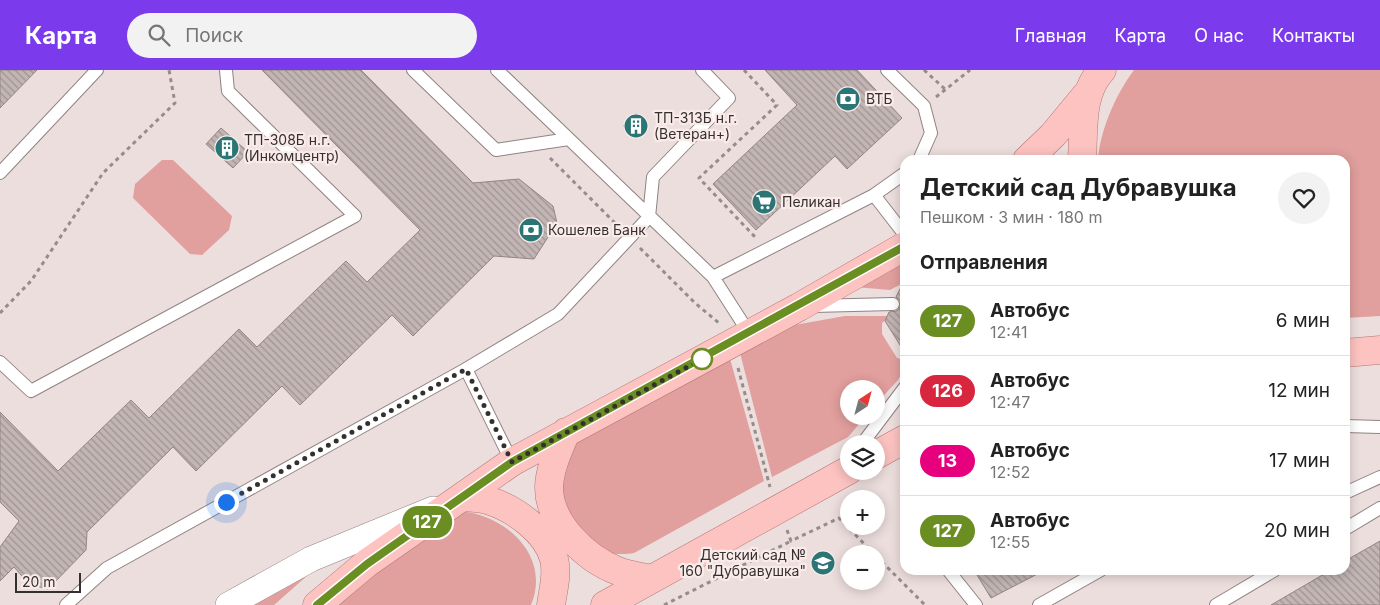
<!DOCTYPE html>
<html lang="ru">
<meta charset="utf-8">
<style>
body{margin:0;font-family:Inter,sans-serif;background:#f2f2f2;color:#222;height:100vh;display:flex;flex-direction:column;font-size:19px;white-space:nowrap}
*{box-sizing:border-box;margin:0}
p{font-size:16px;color:#767676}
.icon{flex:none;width:28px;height:28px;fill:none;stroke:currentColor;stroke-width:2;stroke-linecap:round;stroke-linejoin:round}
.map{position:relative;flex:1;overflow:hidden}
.drawer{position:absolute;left:900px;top:85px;width:450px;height:420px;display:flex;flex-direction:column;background:#fff;border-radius:15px;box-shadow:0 2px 12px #0003}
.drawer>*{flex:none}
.badge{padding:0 10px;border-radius:16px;font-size:18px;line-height:32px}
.needle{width:32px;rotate:36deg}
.fabs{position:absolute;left:840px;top:310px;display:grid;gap:10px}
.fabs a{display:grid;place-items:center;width:45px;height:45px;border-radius:50%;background:#fff;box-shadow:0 2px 12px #0003;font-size:25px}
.scale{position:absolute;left:15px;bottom:12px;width:66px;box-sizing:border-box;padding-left:5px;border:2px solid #353030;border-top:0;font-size:14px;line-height:18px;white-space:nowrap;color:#353030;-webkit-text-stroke:4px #faebea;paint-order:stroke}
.you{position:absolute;width:25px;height:25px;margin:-12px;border:4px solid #fff;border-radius:50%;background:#1a73e8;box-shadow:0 0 0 8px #1a73e833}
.map>.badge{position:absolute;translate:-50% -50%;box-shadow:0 0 0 2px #fff}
h2{padding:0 20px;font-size:19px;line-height:45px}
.round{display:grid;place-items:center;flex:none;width:52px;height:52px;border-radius:26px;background:#f2f2f2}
.head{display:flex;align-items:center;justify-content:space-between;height:85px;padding:0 20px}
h1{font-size:24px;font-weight:700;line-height:38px}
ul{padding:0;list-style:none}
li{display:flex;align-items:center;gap:15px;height:70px;padding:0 20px;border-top:1px solid #e0e0e0}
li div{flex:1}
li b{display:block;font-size:19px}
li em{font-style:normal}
li .badge{min-width:55px;font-weight:700;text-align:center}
header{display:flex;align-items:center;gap:30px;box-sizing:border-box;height:70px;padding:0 25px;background:#7c3aed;color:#fff}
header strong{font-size:24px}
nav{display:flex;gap:28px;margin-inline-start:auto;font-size:18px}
.search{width:350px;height:45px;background:#f2f2f2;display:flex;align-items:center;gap:12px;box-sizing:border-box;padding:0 18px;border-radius:28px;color:#767676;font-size:19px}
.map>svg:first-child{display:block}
</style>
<header>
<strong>Карта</strong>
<div class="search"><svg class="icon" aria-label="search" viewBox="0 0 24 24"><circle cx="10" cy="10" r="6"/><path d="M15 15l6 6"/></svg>Поиск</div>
<nav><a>Главная</a><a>Карта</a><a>О нас</a><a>Контакты</a></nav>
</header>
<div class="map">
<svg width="1380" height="535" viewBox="0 0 1380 535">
<defs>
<pattern id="building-back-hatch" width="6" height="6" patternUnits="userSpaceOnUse" patternTransform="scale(1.25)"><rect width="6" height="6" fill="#c2b5b4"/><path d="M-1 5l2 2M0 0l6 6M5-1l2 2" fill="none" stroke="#9e9493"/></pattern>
</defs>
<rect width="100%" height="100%" fill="#ecdedd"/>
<path fill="#e19f9d" d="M 1134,0 L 1380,0 L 1380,246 L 1345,248 L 1345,90 L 1098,90 C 1100,60 1116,24 1134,0 Z
M 162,90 L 173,90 L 232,146 L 229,160 L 202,185 L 190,184 L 133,128 L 135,114 Z
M 905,188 L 905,212 L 890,220 L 855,217 Z
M 845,246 L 890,246 L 882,253 L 882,264 L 897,288 L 905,290 L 905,298 L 898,310 L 876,334 L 876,319 L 849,319 L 849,346 L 866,346 L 848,367 L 772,407 L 739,279 L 783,257 Z
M 729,285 L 764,411 L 634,483 C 598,489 588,470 562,448 L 563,387 L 573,374 Z
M 456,441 C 503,442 552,485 531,535 L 337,535 L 442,449 Z
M 308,505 L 274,535 L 253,535 Z"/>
<path fill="url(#building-back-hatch)" stroke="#928584" d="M 0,0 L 37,0 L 0,38 Z
M 262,0 L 361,0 L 473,113 L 519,109 L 553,136 L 557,153 L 534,189 L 494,186 L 413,266 L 392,245 L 300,335 L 282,316 L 196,401 L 173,377 L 87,462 L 86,480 L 48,519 L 29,514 L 14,497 L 0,511 L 0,477 L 19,451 L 0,432 L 0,342 L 58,401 L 131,330 L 149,348 L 239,259 L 257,277 L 346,191 L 367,212 L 420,160 Z
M 765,0 L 857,0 L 902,48 L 847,99 L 835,86 L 756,160 L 713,114 L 797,35 Z
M 636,43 L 648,55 L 636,68 L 623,56 Z
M 221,58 L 248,82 L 233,98 L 206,74 Z
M 905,209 L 905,283 L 885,251 L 889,242 L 897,241 L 900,237 L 900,230 L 896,227 Z
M 1380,471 L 1380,535 L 1271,535 L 1331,500 L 1345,500 L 1345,491 Z
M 974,500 L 1045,500 L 991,528 Z"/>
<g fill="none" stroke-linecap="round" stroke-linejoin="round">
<defs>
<path id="service" d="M 413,0 L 496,80 L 569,69
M 497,0 L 713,207 L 749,263
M 887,0 L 924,36 L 931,63 L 919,90
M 0,103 L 97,0
M 874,125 L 905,165
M 713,207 L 874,125 L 905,103
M 813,236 L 893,234
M 0,292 L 31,321 L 355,146 L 228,21 L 226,0
M 466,299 L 512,392
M 1345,356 L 1380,357
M 862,374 L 905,317
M 1345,423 L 1380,407
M 1345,459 L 1380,438
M 948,500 L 976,535
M 66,535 L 107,498 L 466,299 L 558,244 L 649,147 L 653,107 L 729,28 L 702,0
M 1039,535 L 1101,500
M 1216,535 L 1275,500"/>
<path id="minor" d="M 228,535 L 311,489 L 433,439"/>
<path id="primary" d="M 1027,90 L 1053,65 L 1086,25
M 1082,90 C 1084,60 1080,23 1102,0
M 1345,283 L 1380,280
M 566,362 C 559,379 550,397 549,416 C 548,453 586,489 618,501 C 629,505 641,507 652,509
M 876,385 L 905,369
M 463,427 C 472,428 482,428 490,431 C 515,439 547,462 554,489 C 558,504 553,520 551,535
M 317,535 L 367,493 L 512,392 L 799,237 L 905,176
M 605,535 L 849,400"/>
</defs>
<use href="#service" stroke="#908383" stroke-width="14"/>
<use href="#minor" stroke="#908383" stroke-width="26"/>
<use href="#primary" stroke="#b57674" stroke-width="29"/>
<path stroke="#968c8b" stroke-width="3" stroke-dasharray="4 4" stroke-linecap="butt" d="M 744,0 L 777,35 L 699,108 L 756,168
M 924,0 L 946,20
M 936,27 L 970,0
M 550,88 L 618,156
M 640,178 L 695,233 L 719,253
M 0,243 L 31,211 L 103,103 L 175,33 L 169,0
M 738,298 L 770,417
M 787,460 L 791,471 L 839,448 L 874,484
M 876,486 L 925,535
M 664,535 L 791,471"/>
<use href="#service" stroke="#fff" stroke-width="12"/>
<use href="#minor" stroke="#fff" stroke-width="25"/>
<use href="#primary" stroke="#fcc3c1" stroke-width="28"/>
</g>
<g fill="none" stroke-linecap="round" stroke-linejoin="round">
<defs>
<path id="line" d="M 317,535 L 367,494 L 512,392 L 905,176"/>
</defs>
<use href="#line" stroke="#fff" stroke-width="11"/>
<use href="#line" stroke="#6b8e23" stroke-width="8"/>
<path stroke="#353030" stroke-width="5" stroke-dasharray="0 9" d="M 226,432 L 466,299 L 512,392 L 702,289"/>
</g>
<defs>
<symbol id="bank-disc" viewBox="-11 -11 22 22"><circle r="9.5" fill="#2b7575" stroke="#faebea"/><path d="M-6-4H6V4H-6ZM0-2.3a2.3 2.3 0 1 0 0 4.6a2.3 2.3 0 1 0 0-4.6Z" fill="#fff"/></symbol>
<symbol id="building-disc" viewBox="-11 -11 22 22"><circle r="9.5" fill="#2b7575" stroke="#faebea"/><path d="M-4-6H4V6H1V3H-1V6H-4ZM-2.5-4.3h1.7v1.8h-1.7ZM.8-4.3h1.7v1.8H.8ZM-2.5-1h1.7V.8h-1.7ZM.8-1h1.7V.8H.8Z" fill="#fff"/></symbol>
<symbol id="supermarket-disc" viewBox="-11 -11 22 22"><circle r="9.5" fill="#2b7575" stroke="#faebea"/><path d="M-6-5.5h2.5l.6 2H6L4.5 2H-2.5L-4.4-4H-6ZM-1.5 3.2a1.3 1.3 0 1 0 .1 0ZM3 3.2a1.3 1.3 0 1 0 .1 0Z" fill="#fff"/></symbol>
<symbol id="school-disc" viewBox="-11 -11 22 22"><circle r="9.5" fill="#2b7575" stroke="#faebea"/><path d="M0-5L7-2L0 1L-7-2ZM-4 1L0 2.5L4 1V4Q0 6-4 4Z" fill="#fff"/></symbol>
</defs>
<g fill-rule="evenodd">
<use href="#bank-disc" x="834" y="15" width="28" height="28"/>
<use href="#building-disc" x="622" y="42" width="28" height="28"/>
<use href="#building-disc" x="213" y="64" width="28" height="28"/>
<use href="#supermarket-disc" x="750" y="118" width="28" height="28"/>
<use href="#bank-disc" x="517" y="146" width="28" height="28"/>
<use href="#school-disc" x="809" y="479" width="28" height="28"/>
</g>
<circle fill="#fff" stroke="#6b8e23" stroke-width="2.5" cx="702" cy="289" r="10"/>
<g text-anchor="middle" stroke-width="4.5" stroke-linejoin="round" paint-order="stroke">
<g font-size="14" fill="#353030" stroke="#faebea" text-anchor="start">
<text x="866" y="34">ВТБ</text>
<text x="654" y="53">ТП-313Б н.г.<tspan x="654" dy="16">(Ветеран+)</tspan></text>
<text x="244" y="75">ТП-308Б н.г.<tspan x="244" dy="16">(Инкомцентр)</tspan></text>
<text x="782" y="137">Пеликан</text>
<text x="548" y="165">Кошелев Банк</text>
<text x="806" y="490" text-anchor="end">Детский сад №<tspan x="806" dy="16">160 "Дубравушка"</tspan></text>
</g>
</g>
</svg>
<div class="fabs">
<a><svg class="needle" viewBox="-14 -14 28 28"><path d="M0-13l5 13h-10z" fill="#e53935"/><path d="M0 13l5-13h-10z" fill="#767676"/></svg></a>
<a><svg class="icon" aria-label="layers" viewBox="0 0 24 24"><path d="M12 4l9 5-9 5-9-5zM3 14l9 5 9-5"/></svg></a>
<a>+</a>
<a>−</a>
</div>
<div class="scale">20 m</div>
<div class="you" style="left:226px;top:432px"></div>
<b class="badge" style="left:427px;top:452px;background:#6b8e23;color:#fff">127</b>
<section class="drawer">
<div class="head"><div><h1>Детский сад Дубравушка</h1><p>Пешком · 3 мин · 180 m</p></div><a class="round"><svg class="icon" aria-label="heart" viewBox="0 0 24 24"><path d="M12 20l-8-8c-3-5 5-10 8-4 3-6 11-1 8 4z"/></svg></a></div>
<h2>Отправления</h2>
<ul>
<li><span class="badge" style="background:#6b8e23;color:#fff">127</span><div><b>Автобус</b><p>12:41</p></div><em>6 мин</em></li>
<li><span class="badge" style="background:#d7263d;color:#fff">126</span><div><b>Автобус</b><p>12:47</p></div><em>12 мин</em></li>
<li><span class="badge" style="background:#e6007e;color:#fff">13</span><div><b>Автобус</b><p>12:52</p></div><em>17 мин</em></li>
<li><span class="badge" style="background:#6b8e23;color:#fff">127</span><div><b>Автобус</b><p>12:55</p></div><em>20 мин</em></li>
</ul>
</section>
</div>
